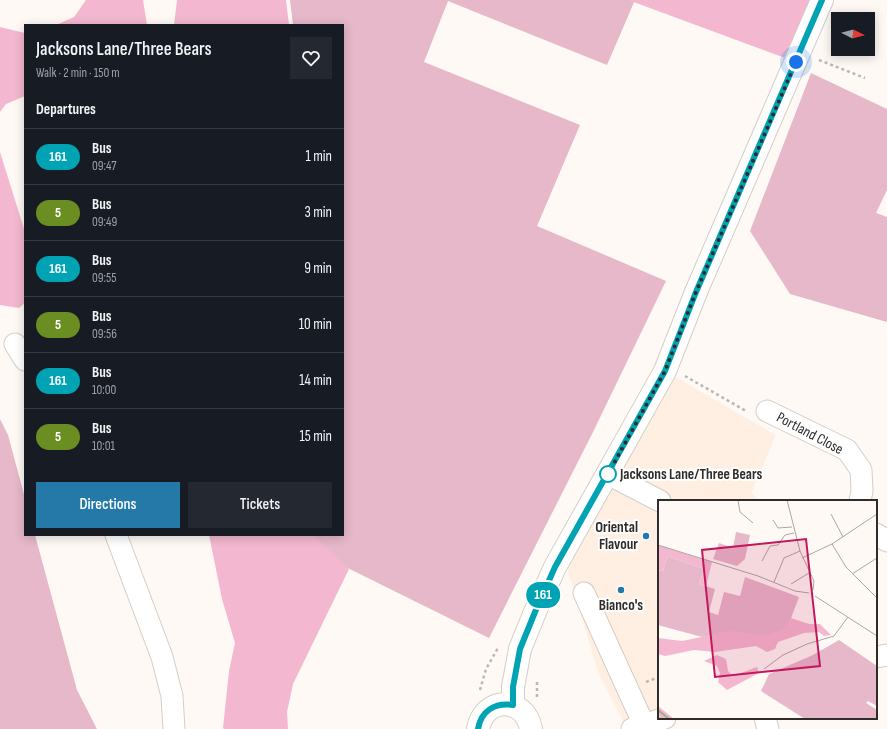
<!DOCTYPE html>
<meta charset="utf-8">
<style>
body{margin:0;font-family:"Sofia Sans Condensed",sans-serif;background:#242831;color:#f1f3f6;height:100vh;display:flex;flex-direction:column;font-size:15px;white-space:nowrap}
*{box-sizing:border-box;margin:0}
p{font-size:13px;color:#9ea1a6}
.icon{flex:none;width:22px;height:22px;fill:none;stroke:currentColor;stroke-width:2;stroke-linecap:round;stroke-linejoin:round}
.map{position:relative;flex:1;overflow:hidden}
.sheet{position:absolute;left:24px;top:24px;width:320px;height:512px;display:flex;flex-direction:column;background:#171b24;border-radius:0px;box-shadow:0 2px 10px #0003}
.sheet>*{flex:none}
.badge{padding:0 8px;border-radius:13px;font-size:14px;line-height:26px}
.needle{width:26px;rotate:96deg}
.controls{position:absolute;left:831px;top:12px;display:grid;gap:8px}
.controls a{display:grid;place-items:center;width:44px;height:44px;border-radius:0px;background:#171b24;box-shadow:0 2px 10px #0003;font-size:20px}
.you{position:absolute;width:20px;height:20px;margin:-10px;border:3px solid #fff;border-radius:50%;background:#1a73e8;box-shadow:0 0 0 6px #1a73e833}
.map>.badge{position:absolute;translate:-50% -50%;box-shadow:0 0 0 2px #fff}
h2{padding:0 12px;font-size:15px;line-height:36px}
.round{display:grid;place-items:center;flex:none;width:42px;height:42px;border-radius:0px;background:#242831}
.headline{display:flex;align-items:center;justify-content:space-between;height:68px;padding:0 12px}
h1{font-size:19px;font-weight:600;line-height:30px}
.primary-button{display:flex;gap:8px;margin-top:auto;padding:8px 12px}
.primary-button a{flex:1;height:46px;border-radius:0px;background:#2479a9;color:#fff;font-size:16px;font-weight:600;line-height:46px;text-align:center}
.primary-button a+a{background:#242831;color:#f1f3f6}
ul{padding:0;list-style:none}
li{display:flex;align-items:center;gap:12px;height:56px;padding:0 12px;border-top:1px solid #363941}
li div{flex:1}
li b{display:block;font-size:15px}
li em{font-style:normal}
li .badge{min-width:44px;font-weight:700;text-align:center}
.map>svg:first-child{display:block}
</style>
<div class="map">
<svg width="887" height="729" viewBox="0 0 887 729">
<rect width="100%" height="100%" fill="#fef9f4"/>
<path fill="#feefe2" d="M 665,371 L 776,435 L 751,494 L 762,501 L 659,501 L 659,711 L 624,723 L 598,672 L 563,554 Z"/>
<path fill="#e6b8c9" d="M 290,0 L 635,0 L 607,65 L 448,1 L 424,62 L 580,125 L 537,226 L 666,281 L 593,432 L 489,638 L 281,535 L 343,535 L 343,25 L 293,25 Z
M 811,73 L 887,109 L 887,190 L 876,213 L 887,217 L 887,322 L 790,294 L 750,231 Z
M 0,419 L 8,435 L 25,498 L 25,535 L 35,535 L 77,690 L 97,729 L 0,729 Z"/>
<path fill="#f3b8cf" d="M 86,0 L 143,0 L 147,25 L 56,25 L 74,17 Z
M 177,0 L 286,0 L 289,25 L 174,25 Z
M 631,0 L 822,0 L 796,62 L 631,1 Z
M 0,27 L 25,33 L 25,96 L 6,104 L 0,112 Z
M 0,152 L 25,232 L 25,303 L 19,308 L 0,305 Z
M 209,535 L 313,535 L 349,569 L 293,684 L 287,712 L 288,729 L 224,729 L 223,728 L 229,671 L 235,643 L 222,599 Z"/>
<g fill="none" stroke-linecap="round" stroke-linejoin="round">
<defs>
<path id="minor" d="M 15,344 L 25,360
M 767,411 L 847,450 L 861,470 L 862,491 L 860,501
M 608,474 L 660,501
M 876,534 L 887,541
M 116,535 L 162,657 L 172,696 L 174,729
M 584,593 L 644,725
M 876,657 L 887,655
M 765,718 L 768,729
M 632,729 L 665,718"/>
<path id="major" d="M 513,705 L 513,687 L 520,649 L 535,612 L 555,567 L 665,371 L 696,292 L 822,0
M 478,729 C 484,696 525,696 531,729"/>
</defs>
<use href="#minor" stroke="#d5cdc5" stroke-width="23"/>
<use href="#major" stroke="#d5cdc5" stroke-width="24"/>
<path stroke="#bcb7b3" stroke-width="2.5" stroke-dasharray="3 3" stroke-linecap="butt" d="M 819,60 L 865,78
M 685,376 L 746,411
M 646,682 L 659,677
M 480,690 L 486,669 L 498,648
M 537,697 L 537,682"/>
<use href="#minor" stroke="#fff" stroke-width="21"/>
<use href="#major" stroke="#fff" stroke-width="22"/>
</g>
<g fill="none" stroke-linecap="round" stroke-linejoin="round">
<defs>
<path id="line" d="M 478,729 C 481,711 495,702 513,705 L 513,687 L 520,649 L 535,612 L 555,567 L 665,371 L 696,292 L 822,0"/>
</defs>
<use href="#line" stroke="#fff" stroke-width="9"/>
<use href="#line" stroke="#00a3b4" stroke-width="6"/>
<path stroke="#2f2c29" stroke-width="4" stroke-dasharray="0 7.2" d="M 608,474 L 665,371 L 696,292 L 796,62"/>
</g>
<circle fill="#fff" stroke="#00a3b4" stroke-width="2" cx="608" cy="474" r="8"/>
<g fill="#2479a9" stroke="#fff" stroke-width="1.5">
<circle cx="646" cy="536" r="4"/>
<circle cx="621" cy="590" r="4"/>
</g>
<g text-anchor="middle" stroke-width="4" stroke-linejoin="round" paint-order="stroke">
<g font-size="15" fill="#2f2c29" stroke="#fff">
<text transform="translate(810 433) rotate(28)" y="5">Portland Close</text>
</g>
<g font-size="15" font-weight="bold" fill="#2f2c29" stroke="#fff" text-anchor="start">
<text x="620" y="479">Jacksons Lane/Three Bears</text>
</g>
<g font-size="15" font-weight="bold" fill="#2f2c29" stroke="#fff" text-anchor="end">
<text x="638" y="532">Oriental<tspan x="638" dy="17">Flavour</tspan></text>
<text x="621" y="610" text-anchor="middle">Bianco's</text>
</g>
</g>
<g transform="translate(658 500)">
<rect width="219" height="219" fill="#fef9f4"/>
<path d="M 78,32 L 92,35 L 87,59 L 79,66 L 55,59 L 61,43 L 75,48 ZM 9,56 L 46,69 L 41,84 L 57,89 L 51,112 L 60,115 L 66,92 L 82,96 L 87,77 L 141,97 L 129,129 L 109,136 L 70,132 L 44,137 L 0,125 L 0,70 L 5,71 ZM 181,140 L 219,166 L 219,206 L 210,201 L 208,203 L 219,210 L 219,219 L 147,219 L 103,191 L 111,174 L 155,155 Z" fill="#e6b8c9"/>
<path d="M 0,45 L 54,62 L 48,86 L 41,84 L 46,69 L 9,56 L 5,71 L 0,70 ZM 133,118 L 151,124 L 162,124 L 173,135 L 166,136 L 161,132 L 146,133 L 120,142 L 117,149 L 109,152 L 98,146 L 57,152 L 36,150 L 7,156 L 0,154 L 0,138 L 24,141 L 72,131 L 107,135 L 124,130 ZM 59,155 L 68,159 L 70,171 L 75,176 L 99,167 L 101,173 L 69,190 L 60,182 L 62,173 L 59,166 L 46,161 ZM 0,206 L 16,219 L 0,219 Z" fill="#f3b8cf"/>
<path fill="none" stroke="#95b383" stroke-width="2" d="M 0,210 L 11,219"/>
<path fill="none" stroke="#aba7a3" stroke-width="1" d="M 80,0 L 82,12 L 95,23M 129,0 L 142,51 L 156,81 L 155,90M 173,14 L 185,37M 115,20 L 120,28 L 134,27M 174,44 L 188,67 L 219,98M 0,45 L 100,76 L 137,91 L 151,93M 144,58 L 174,44 L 219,14M 104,61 L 112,46 L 120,45 L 127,35 L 136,33M 194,74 L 219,58M 116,82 L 126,58 L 142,51M 133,84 L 151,73M 157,96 L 219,136M 106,169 L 125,155 L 149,144 L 176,136 L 190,117"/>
<path fill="#c2185b" fill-opacity="0.15" stroke="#c2185b" stroke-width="2" d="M 148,39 L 162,166 L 57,177 L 44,50 Z"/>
<rect width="219" height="219" fill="none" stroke="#2f2c29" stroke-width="2"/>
</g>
</svg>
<div class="controls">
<a><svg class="needle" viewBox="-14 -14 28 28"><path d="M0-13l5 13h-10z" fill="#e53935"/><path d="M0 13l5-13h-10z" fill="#9ea1a6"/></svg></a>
</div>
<div class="you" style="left:796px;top:62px"></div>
<b class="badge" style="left:543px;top:595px;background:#00a3b4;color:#fff">161</b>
<section class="sheet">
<div class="headline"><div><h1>Jacksons Lane/Three Bears</h1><p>Walk · 2 min · 150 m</p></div><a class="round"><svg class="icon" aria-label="heart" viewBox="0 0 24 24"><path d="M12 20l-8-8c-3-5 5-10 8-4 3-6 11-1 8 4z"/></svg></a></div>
<h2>Departures</h2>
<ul>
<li><span class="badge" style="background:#00a3b4;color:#fff">161</span><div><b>Bus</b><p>09:47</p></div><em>1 min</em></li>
<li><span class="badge" style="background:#6b8e23;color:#fff">5</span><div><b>Bus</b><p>09:49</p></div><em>3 min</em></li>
<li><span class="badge" style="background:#00a3b4;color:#fff">161</span><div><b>Bus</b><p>09:55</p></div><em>9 min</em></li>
<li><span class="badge" style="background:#6b8e23;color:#fff">5</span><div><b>Bus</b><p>09:56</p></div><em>10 min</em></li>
<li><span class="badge" style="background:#00a3b4;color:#fff">161</span><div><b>Bus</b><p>10:00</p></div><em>14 min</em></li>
<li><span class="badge" style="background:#6b8e23;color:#fff">5</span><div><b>Bus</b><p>10:01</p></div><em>15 min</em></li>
</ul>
<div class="primary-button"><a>Directions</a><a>Tickets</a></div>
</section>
</div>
